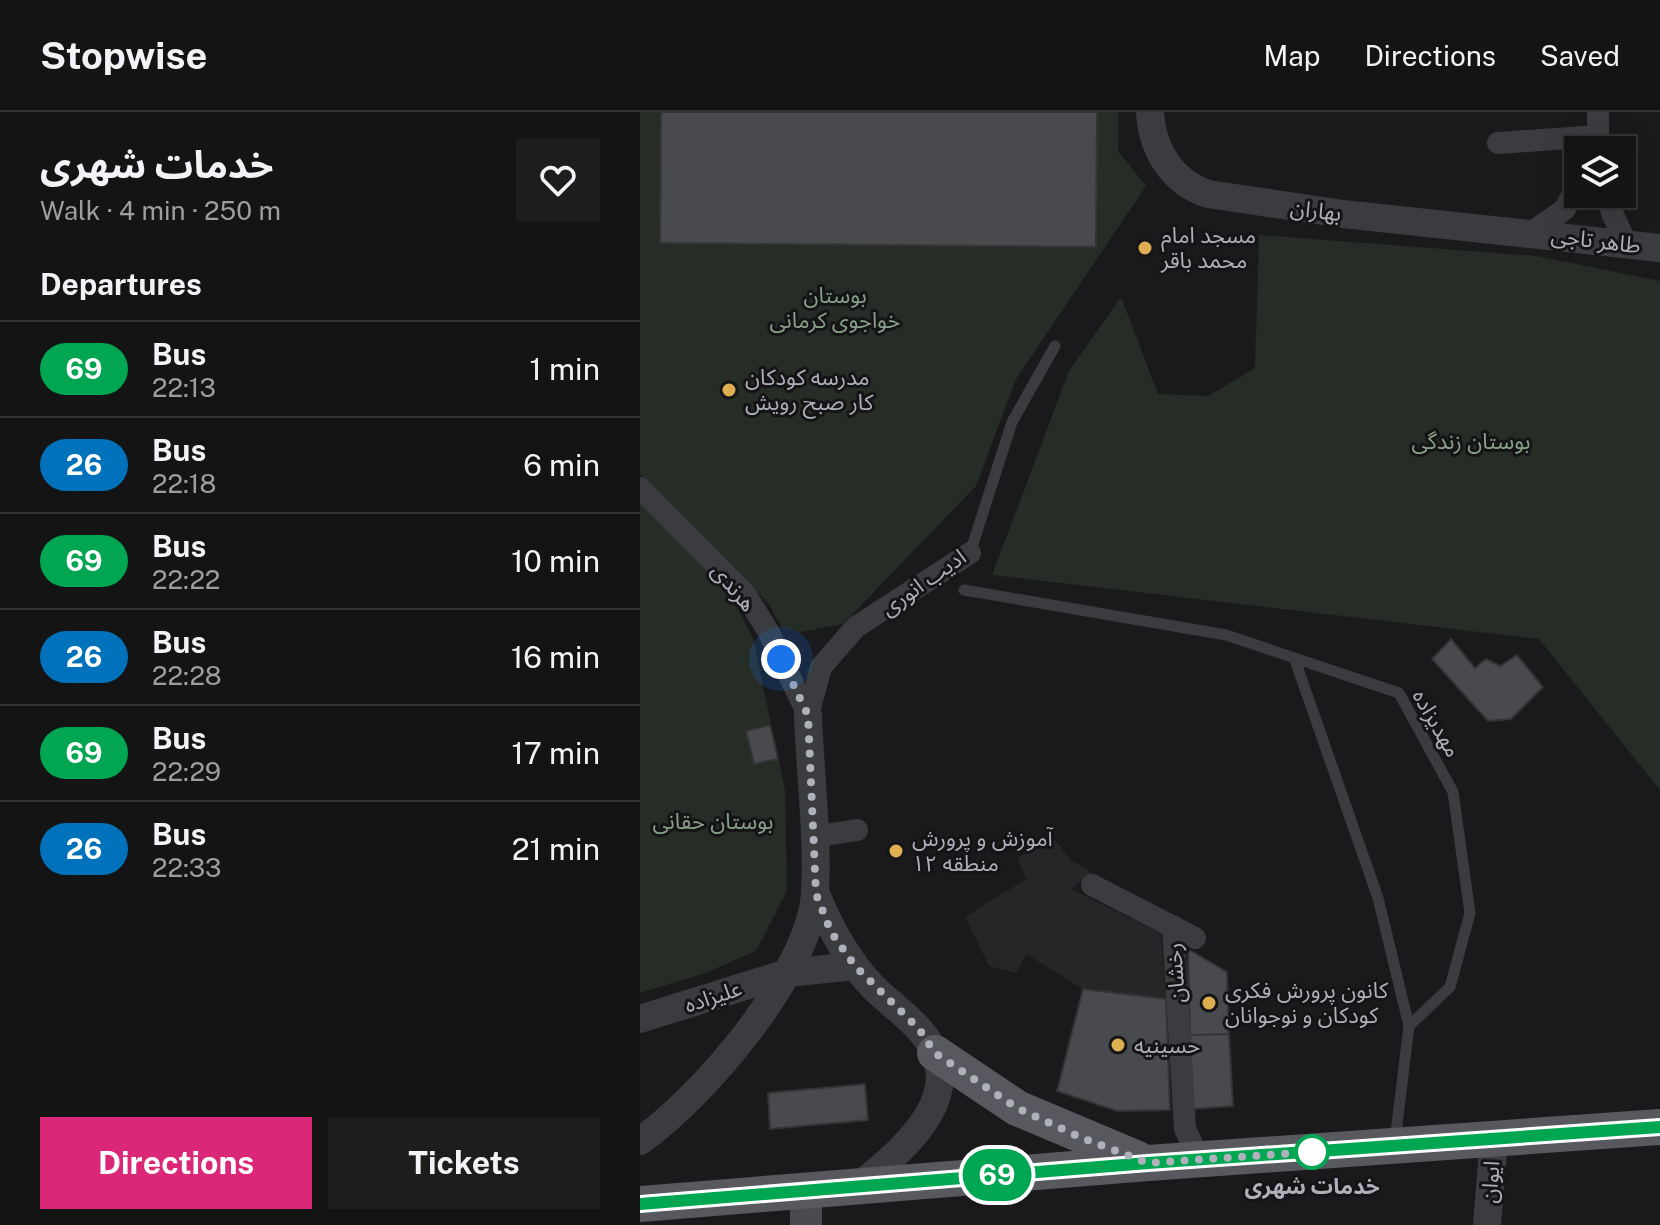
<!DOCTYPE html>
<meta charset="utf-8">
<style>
body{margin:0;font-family:"Public Sans","Noto Sans Arabic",sans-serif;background:#1d1d1e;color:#f1f3f6;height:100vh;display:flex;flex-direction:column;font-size:30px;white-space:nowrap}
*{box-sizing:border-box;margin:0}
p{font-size:26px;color:#9d9ea0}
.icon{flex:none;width:44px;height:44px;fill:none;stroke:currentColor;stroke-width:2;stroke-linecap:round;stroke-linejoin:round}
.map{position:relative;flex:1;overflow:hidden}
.sheet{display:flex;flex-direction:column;background:#141415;width:640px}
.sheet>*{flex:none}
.badge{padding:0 16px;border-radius:26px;font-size:28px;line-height:52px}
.buttons{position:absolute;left:924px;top:24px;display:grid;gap:16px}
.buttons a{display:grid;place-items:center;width:72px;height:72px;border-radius:0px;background:#141415;box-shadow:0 8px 32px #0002,0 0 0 2px #333334;font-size:40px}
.you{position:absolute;width:40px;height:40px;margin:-20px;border:6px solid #fff;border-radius:50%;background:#1a73e8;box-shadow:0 0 0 12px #1a73e833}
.map>.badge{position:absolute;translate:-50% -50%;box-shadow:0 0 0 4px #fff}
h2{padding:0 40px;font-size:30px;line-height:72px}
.round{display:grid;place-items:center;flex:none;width:84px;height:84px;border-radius:0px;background:#1d1d1e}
.head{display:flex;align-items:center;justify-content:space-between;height:136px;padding:0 40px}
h1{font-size:38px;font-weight:700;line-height:60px}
.cta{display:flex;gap:16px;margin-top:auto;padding:16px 40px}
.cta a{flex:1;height:92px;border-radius:0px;background:#db2777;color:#fff;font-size:32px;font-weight:700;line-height:92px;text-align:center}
.cta a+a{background:#1d1d1e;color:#f1f3f6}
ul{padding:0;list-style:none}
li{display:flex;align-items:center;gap:24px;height:96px;padding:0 40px;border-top:2px solid #333334}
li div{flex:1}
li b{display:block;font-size:30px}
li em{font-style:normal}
li .badge{min-width:88px;font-weight:700;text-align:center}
header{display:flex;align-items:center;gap:48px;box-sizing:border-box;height:112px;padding:0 40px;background:#141415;border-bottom:2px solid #333334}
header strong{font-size:38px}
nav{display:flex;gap:44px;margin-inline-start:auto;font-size:28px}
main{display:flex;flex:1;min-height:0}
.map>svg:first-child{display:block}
</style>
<header>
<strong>Stopwise</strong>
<nav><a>Map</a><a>Directions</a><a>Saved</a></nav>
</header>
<main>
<section class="sheet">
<div class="head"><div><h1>خدمات شهری</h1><p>Walk · 4 min · 250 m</p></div><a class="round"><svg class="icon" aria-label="heart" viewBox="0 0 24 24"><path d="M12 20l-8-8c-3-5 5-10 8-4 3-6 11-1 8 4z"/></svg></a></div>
<h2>Departures</h2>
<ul>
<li><span class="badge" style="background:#00a651;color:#fff">69</span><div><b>Bus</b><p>22:13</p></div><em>1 min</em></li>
<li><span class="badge" style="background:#0072bc;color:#fff">26</span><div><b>Bus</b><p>22:18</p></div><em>6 min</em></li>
<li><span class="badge" style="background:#00a651;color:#fff">69</span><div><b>Bus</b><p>22:22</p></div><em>10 min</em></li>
<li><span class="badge" style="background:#0072bc;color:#fff">26</span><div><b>Bus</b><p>22:28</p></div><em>16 min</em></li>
<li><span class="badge" style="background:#00a651;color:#fff">69</span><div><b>Bus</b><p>22:29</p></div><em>17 min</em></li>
<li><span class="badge" style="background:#0072bc;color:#fff">26</span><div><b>Bus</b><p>22:33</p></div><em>21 min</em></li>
</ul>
<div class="cta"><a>Directions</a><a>Tickets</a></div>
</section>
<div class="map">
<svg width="1020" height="1113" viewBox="0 0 1020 1113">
<rect width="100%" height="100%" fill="#1a1a1c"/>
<path fill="#262629" d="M 413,725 L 431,748 L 453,761 L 431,777 L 521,821 L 526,887 L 443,877 L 386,842 L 376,861 L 349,854 L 325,805 L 386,767 L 377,746 Z"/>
<path fill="#262d27" d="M 0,0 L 478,0 L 478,39 L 506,74 L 376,267 L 336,374 L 203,512 L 161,520 L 142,516 L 128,491 L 0,362 Z
M 619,123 L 897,144 L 1020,169 L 1020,678 L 899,527 L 352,463 L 429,259 L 481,185 L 518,282 L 568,284 L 615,256 Z
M 0,389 L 82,466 L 113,526 L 145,679 L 147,779 L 116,839 L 65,861 L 0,881 Z"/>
<path fill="#494a4e" stroke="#343437" stroke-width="2" d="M 21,0 L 457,0 L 456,135 L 20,131 Z
M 811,527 L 835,556 L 846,547 L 860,554 L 877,543 L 903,575 L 871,607 L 848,609 L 792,547 Z
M 130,613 L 138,647 L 114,652 L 106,619 Z
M 548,837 L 587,860 L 589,922 L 550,923 Z
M 443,877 L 526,887 L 530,998 L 477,999 L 417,979 Z
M 589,922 L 593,994 L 553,997 L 550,923 Z
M 225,972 L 228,1008 L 130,1017 L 128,981 Z"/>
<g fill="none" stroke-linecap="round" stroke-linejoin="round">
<path stroke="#3b3c40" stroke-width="11" d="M 330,441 L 372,310 L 415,234
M 324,478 L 586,523 L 759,581 L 813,680 L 830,801 L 810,875 L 769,914 L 755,1029
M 655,548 L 738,786 L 769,914"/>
<path stroke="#3b3c40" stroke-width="22" d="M 858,31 L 958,24
M 958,33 L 958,0
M 968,82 L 972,101 L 986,131
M 892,120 L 925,97 L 938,72
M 0,376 L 105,482 L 128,519 L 168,603
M 168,603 L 181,555 L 216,515 L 330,441
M 173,725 L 217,718
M 452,773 L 555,826
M 533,814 L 545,1017 L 560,1048"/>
<path stroke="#3b3c40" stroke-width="28" d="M 510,0 C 512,38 532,70 568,82 L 703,102 L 1020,136
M 176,782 C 190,816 207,848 233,875 C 247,889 264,901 278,916 C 336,979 265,1036 219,1074
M 0,907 L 147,861 L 215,854
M 0,1029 C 63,985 171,859 175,780 C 178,722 170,661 168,603
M 847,1113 L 854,1027"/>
<path stroke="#4a4b50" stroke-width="32" d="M 166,1078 L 166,1113"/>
<path stroke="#58595f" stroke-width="36" d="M 295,941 L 377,996 L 498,1047
M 0,1092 L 508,1051 L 1020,1015"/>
</g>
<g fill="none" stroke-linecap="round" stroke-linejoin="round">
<defs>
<path id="line" d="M 0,1092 L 508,1051 L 1020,1015"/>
</defs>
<use href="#line" stroke="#fff" stroke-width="18"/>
<use href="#line" stroke="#00a651" stroke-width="12"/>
<path stroke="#aeb1ba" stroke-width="8" stroke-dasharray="0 14.4" d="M 141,547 L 168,603 L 176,782 L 191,820 L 215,854 L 279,917 L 295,941 L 377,996 L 442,1026 L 508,1051 L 672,1040"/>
</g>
<g fill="#ddaf51" stroke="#151517" stroke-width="3">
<circle cx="505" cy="136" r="8"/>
<circle cx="89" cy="278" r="8"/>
<circle cx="256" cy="739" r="8"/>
<circle cx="569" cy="891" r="8"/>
<circle cx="478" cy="933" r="8"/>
</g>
<circle fill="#fff" stroke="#00a651" stroke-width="4" cx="672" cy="1040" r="16"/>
<g text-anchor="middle" stroke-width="6" stroke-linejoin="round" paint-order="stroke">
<g font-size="22" fill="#aeb1ba" stroke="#151517">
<text transform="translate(676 98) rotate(7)" y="8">بهاران</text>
<text transform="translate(956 128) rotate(7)" y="8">طاهر تاجی</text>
<text transform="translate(283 470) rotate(-35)" y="8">ادیب انوری</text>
<text transform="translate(94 475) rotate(50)" y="8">هرندی</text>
<text transform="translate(797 611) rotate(60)" y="8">مهدیزاده</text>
<text transform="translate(535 861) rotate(-94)" y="8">رخشان</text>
<text transform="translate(73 884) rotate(-18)" y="8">علیزاده</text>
<text transform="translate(850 1070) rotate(-86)" y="8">ایوان</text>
</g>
<g font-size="22" fill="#aeb1ba" stroke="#151517" text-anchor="start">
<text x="521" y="131">مسجد امام<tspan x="521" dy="25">محمد باقر</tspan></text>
<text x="105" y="273">مدرسه کودکان<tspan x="105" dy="25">کار صبح رویش</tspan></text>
<text x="272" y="734">آموزش و پرورش<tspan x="272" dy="25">منطقه ۱۲</tspan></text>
<text x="585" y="886">کانون پرورش فکری<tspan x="585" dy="25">کودکان و نوجوانان</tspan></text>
<text x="494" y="941">حسینیه</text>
</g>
<g font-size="22" fill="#88a289" stroke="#151517">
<text x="195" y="191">بوستان<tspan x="195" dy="25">خواجوی کرمانی</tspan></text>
<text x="831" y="337">بوستان زندگی</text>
<text x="73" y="717">بوستان حقانی</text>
</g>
<g font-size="22" font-weight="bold" fill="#aeb1ba" stroke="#151517">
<text x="672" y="1082">خدمات شهری</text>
</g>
</g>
</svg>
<div class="buttons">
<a><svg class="icon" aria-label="layers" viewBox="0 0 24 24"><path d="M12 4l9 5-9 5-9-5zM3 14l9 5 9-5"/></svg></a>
</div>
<div class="you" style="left:141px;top:547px"></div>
<b class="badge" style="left:357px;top:1063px;background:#00a651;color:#fff">69</b>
</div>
</main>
